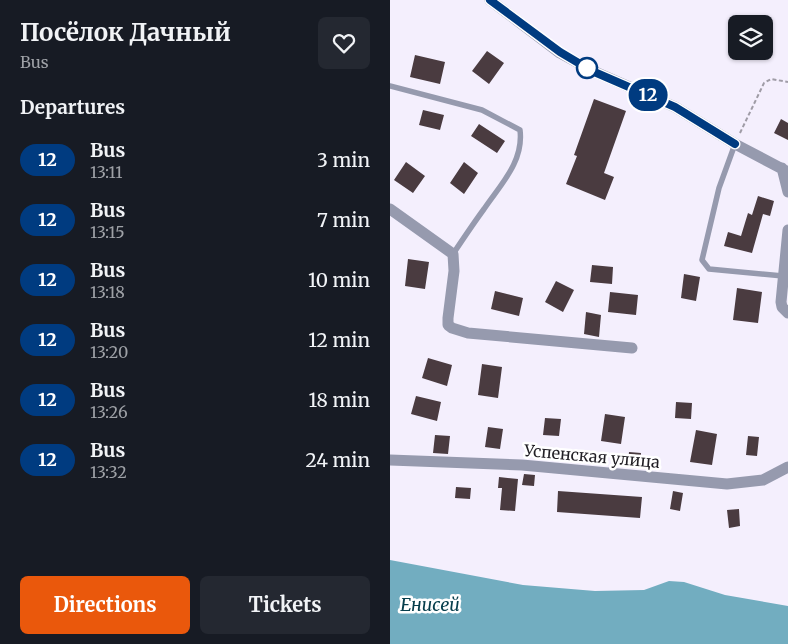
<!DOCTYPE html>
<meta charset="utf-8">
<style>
body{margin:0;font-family:Merriweather,serif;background:#242831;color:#f1f3f6;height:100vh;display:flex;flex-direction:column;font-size:19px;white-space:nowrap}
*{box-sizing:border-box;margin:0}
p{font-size:16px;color:#9ea1a6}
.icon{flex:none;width:28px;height:28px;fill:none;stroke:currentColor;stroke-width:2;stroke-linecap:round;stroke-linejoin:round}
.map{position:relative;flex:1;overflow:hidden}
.panel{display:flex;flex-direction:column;background:#171b24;width:390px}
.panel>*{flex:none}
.badge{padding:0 10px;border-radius:16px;font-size:18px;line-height:32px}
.fabs{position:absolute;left:338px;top:15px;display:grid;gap:10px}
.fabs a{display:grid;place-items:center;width:45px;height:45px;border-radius:8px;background:#171b24;box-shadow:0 1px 4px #0004;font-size:25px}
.map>.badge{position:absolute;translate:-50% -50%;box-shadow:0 0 0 2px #fff}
h2{padding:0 20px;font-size:19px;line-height:45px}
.round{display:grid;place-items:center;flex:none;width:52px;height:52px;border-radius:8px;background:#242831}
.head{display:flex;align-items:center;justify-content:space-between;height:85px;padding:0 20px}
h1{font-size:24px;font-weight:700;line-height:38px}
.primary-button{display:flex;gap:10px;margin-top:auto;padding:10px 20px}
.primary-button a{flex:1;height:58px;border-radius:8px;background:#ea580c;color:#fff;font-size:20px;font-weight:700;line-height:58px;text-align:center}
.primary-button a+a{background:#242831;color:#f1f3f6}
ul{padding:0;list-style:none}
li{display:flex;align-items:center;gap:15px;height:60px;padding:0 20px}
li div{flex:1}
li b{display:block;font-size:19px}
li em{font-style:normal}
li .badge{min-width:55px;font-weight:700;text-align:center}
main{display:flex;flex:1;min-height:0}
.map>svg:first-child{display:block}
</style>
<main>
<section class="panel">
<div class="head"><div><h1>Посёлок Дачный</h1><p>Bus</p></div><a class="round"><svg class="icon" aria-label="heart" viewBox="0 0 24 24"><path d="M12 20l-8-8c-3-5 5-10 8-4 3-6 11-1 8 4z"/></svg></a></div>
<h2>Departures</h2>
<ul>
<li><span class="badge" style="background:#003b80;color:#fff">12</span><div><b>Bus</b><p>13:11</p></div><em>3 min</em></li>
<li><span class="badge" style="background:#003b80;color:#fff">12</span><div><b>Bus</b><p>13:15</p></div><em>7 min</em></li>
<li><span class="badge" style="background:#003b80;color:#fff">12</span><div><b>Bus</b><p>13:18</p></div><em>10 min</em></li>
<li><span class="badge" style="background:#003b80;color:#fff">12</span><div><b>Bus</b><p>13:20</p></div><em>12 min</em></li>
<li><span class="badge" style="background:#003b80;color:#fff">12</span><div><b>Bus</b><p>13:26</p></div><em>18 min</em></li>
<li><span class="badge" style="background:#003b80;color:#fff">12</span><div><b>Bus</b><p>13:32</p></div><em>24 min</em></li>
</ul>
<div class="primary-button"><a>Directions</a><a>Tickets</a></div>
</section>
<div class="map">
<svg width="398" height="644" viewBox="0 0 398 644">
<rect width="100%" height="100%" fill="#f4effd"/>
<path fill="#72adc0" d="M 0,560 L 133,585 L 205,591 L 254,590 L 279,581 L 294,582 L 335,595 L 398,606 L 398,644 L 0,644 Z"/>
<path fill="#4a3b40" d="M 97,51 L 114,63 L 99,84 L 82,71 Z
M 25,55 L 55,62 L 50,84 L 20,77 Z
M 204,99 L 236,111 L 214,173 L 224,177 L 215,200 L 176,184 L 187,156 L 184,155 Z
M 33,110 L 54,115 L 50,130 L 29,125 Z
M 391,119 L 398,123 L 398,140 L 384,133 Z
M 89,124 L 115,141 L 107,153 L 81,136 Z
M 16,162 L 35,176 L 23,193 L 4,180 Z
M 74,162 L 88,173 L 74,194 L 60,183 Z
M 368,196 L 384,201 L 380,216 L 373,214 L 362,253 L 334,246 L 338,232 L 351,236 L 358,213 L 362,215 Z
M 18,259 L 39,262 L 35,289 L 15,286 Z
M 202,265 L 223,267 L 222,284 L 200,282 Z
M 294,274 L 310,277 L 306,301 L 291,298 Z
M 166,281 L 184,290 L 173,312 L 155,302 Z
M 347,288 L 372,292 L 368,323 L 343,320 Z
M 105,291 L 133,298 L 129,316 L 101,309 Z
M 220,292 L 248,295 L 246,315 L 218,312 Z
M 196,312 L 211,315 L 209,337 L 194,334 Z
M 38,358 L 62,365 L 57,386 L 32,378 Z
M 92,364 L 112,367 L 108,398 L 88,395 Z
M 26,396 L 51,402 L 47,421 L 21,414 Z
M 286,402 L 302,403 L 301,419 L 285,418 Z
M 215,414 L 235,417 L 231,444 L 211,441 Z
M 155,418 L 171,419 L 169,436 L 153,435 Z
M 98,427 L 113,429 L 110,449 L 95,447 Z
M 306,430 L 327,434 L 322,465 L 300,462 Z
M 45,435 L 60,436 L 58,454 L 43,453 Z
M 358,436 L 369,437 L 367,456 L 356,455 Z
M 239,452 L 251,453 L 250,464 L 238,463 Z
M 134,474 L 145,475 L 144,486 L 132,485 Z
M 109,477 L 128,479 L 125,511 L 110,510 L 112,488 L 108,488 Z
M 66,487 L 81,488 L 80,499 L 65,498 Z
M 168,491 L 252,497 L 250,518 L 167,512 Z
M 283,491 L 293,493 L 290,511 L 280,509 Z
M 349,509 L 350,526 L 339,528 L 337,510 Z"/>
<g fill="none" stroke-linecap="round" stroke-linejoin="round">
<path stroke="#9f9ca6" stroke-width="2" stroke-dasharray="4 2.5" stroke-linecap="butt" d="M 350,133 L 374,83 L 381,79 L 398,82"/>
<path stroke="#969aae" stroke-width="5.5" d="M 0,86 L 92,110 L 130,130 C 134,162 110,185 94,209 C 83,224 73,239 63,254
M 345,144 L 329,188 L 312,260 L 319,269 L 393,276"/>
<path stroke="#969aae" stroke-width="11" d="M 100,0 L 170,53 L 203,71 L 285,107 L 345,144 L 398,172
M 392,168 L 398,192
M 0,209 L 63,254 L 64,271 L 58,318 L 58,325 L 62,328 L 78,333 L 242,348
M 398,230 L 391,302 L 392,307 L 398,313
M 0,460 L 132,465 L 337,484 L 373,480 L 398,467"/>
</g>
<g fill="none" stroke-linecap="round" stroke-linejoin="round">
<defs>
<path id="line" d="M 100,0 L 170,52 L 202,71 L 285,107 L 345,144"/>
</defs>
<use href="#line" stroke="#fff" stroke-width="11"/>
<use href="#line" stroke="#003b80" stroke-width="8"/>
</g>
<circle fill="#fff" stroke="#003b80" stroke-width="2.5" cx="197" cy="68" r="10"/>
<g text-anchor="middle" stroke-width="5" stroke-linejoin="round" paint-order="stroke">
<g font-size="16" fill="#211f25" stroke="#fff">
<text transform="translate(202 456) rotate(5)" y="6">Успенская улица</text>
</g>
<g font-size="18" font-style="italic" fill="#063e4c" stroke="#fff">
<text x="40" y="611">Енисей</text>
</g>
</g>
</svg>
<div class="fabs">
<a><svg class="icon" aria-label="layers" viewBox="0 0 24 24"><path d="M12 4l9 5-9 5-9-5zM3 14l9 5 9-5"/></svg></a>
</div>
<b class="badge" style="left:258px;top:95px;background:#003b80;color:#fff">12</b>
</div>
</main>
